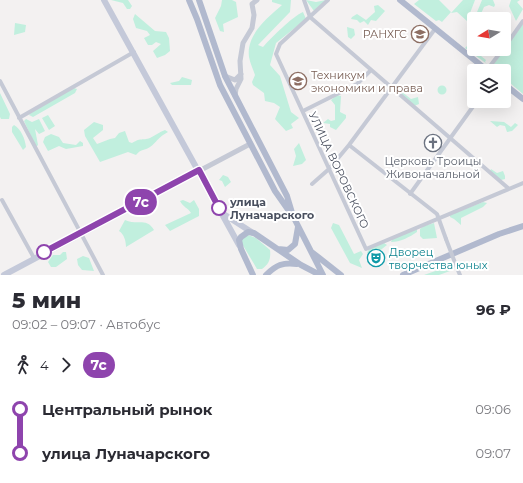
<!DOCTYPE html>
<html lang="ru">
<meta charset="utf-8">
<style>
body{margin:0;font-family:Montserrat,sans-serif;background:#f7f7f7;color:#2b2b33;height:100vh;display:flex;flex-direction:column;font-size:15px;white-space:nowrap}
*{box-sizing:border-box;margin:0}
p{font-size:13px;color:#7c7c81}
.icon{flex:none;width:22px;height:22px;fill:none;stroke:currentColor;stroke-width:2;stroke-linecap:round;stroke-linejoin:round}
.map{position:relative;height:275px;overflow:hidden}
.sheet{display:flex;flex-direction:column;background:#fff;flex:1}
.sheet>*{flex:none}
.badge{padding:0 8px;border-radius:13px;font-size:14px;line-height:26px}
.needle{width:26px;rotate:259deg}
.controls{position:absolute;left:467px;top:12px;display:grid;gap:8px}
.controls a{display:grid;place-items:center;width:44px;height:44px;border-radius:4px;background:#fff;box-shadow:0 4px 16px #0002;font-size:20px}
.map>.badge{position:absolute;translate:-50% -50%;box-shadow:0 0 0 2px #fff}
.legs{display:flex;align-items:center;gap:6px;height:44px;padding:0 12px;font-size:13px}
.legs p{margin-inline-start:auto}
.summary{display:flex;align-items:center;justify-content:space-between;height:68px;padding:0 12px}
h1{font-size:22px;font-weight:800;line-height:30px}
ul{padding:0 12px;list-style:none}
li{display:flex;align-items:center;gap:14px;height:44px;font-size:15px}
li i{display:grid;place-items:center;width:6px;height:100%;margin:0 5px;background:currentColor}
li i::after{content:'';width:10px;height:10px;margin:-5px;border:3px solid;border-radius:50%;background:#fff}
li p{margin-inline-start:auto}
li:first-child i{background:linear-gradient(#0000 50%,currentColor 0)}
li:last-child i{background:linear-gradient(currentColor 50%,#0000 0)}
.map>svg:first-child{display:block}
</style>
<div class="map">
<svg width="523" height="275" viewBox="0 0 523 275">
<rect width="100%" height="100%" fill="#f3f1f1"/>
<path fill="#c1efde" d="M 111,0 L 128,0 L 132,6 L 130,9 L 127,9 L 123,3 Z
M 222,0 L 232,0 L 236,2 L 238,17 L 223,24 L 224,32 L 220,31 L 215,18 L 221,6 Z
M 272,0 L 291,0 L 290,12 L 258,45 L 263,47 C 271,38 293,16 303,12 L 306,19 L 276,43 L 270,65 L 280,76 L 291,112 L 299,118 L 291,124 L 293,128 L 286,131 L 275,119 L 280,107 L 274,103 L 265,101 L 264,93 L 253,85 L 252,82 L 255,75 C 253,69 250,63 249,57 C 246,35 267,18 282,5 L 272,2 Z
M 306,0 L 316,2 L 326,0 L 314,11 Z
M 419,0 L 439,0 L 451,12 L 442,22 L 439,20 L 436,21 L 414,4 Z
M 463,0 L 475,0 L 467,21 L 457,12 L 451,13 Z
M 482,0 L 493,0 L 495,5 L 494,7 L 489,5 L 484,7 L 480,16 L 482,19 L 476,19 L 475,17 Z
M 511,0 L 520,0 L 517,2 L 523,9 L 516,21 L 509,6 Z
M 378,5 L 385,11 L 376,21 L 371,20 L 368,25 L 364,21 L 360,23 L 357,20 L 351,19 L 352,17 L 357,14 L 366,20 L 375,12 L 374,6 Z
M 135,14 L 155,31 L 166,32 L 169,38 L 170,51 L 165,55 L 157,58 L 153,51 L 161,44 L 156,42 L 152,45 L 148,45 L 144,38 L 150,35 L 147,31 L 136,28 L 133,19 Z
M 15,23 L 26,25 L 25,32 L 14,35 Z
M 523,24 L 523,94 L 504,78 L 504,71 L 495,71 L 493,65 Z
M 347,27 L 354,29 L 355,35 L 351,39 L 348,37 Z
M 468,45 L 474,47 L 474,49 L 478,49 L 476,52 L 486,60 L 485,62 L 487,64 L 465,48 Z
M 182,77 L 192,80 L 191,85 L 172,85 L 170,83 L 179,81 Z
M437.5 90a4.5 4.5 0 1 1 9 0a4.5 4.5 0 1 1-9 0Z
M 74,88 L 77,89 L 75,93 L 33,117 L 29,115 L 31,112 Z
M 397,88 L 411,99 L 418,97 L 419,104 L 414,106 L 394,89 Z
M 0,93 L 10,114 L 9,119 L 1,119 L 0,117 Z
M 337,95 L 341,96 L 340,112 L 346,115 L 346,118 L 336,130 L 330,127 L 330,124 L 323,123 L 328,119 L 331,121 L 335,120 L 335,105 L 331,100 Z
M 48,115 L 55,126 L 49,130 L 42,118 Z
M 26,119 L 32,122 L 39,119 L 45,131 L 39,134 L 35,129 L 38,145 L 36,147 L 24,121 Z
M 490,121 L 504,122 L 511,127 L 515,123 L 518,125 L 512,131 L 507,132 L 505,126 L 500,125 L 497,127 Z
M 94,122 L 103,125 L 103,130 L 93,138 L 97,144 L 110,139 L 115,138 L 119,133 L 125,131 L 129,142 L 132,143 C 142,137 142,141 150,138 C 156,135 159,132 165,130 L 168,132 C 158,137 157,142 150,147 C 144,151 142,148 136,155 L 128,152 L 100,162 L 85,136 L 84,130 Z
M 14,125 C 21,129 25,139 26,147 L 23,150 L 12,132 L 12,127 Z
M 51,134 L 59,137 L 63,143 L 76,145 L 80,141 L 83,143 L 83,146 L 66,149 L 59,146 L 48,151 L 43,142 L 45,137 Z
M 299,143 L 306,160 L 302,164 L 293,166 L 296,156 L 294,149 Z
M 491,169 L 497,173 L 503,171 L 505,176 L 505,179 L 501,180 L 490,171 Z
M 223,175 L 228,177 L 231,182 L 225,187 L 222,181 L 219,180 Z
M 183,200 L 190,203 L 194,200 L 199,209 L 199,216 L 170,231 L 165,225 L 191,213 C 188,208 183,207 180,201 Z
M 483,202 L 487,203 L 483,207 L 461,218 L 461,225 L 454,219 L 450,217 L 450,215 Z
M 125,220 C 138,226 146,217 154,230 L 126,247 C 126,241 124,234 119,231 Z
M 333,223 L 339,225 L 354,254 L 361,251 L 363,254 L 359,260 L 362,268 L 350,263 L 331,228 Z
M 434,223 L 437,238 L 423,239 L 420,236 L 420,229 L 424,226 Z
M 417,229 L 417,232 C 410,237 400,242 391,242 L 393,238 Z
M 248,235 L 256,238 L 270,250 C 271,259 269,264 262,269 L 257,269 L 241,242 L 242,238 Z
M 384,243 L 387,245 C 382,249 374,256 367,253 L 369,249 Z
M 63,252 L 66,252 L 67,259 L 56,267 L 51,267 L 48,262 L 53,255 L 60,255 Z
M 83,256 L 89,258 L 94,271 L 82,270 L 78,265 L 77,259 Z
M 441,269 L 450,271 L 439,275 L 424,275 Z"/>
<g fill="none" stroke-linecap="round" stroke-linejoin="round">
<path stroke="#c5c9d5" stroke-width="4" d="M 304,0 L 310,17 L 508,188
M 328,0 L 280,44 L 276,54 L 366,249 L 523,183
M 504,48 L 523,21
M 487,70 L 503,49
M 0,81 L 103,275
M 303,111 L 357,84 L 371,70
M 19,118 L 134,52
M 349,145 L 437,214 L 446,239
M 312,184 L 329,169 L 349,145 L 435,29
M 410,194 L 477,101
M 2,200 L 34,258
M 457,268 L 460,275"/>
<path stroke="#c5c9d5" stroke-width="5" d="M 225,76 L 235,80 L 241,74
M 235,96 L 236,89 L 241,79 L 240,61 L 243,43 L 252,28 L 254,15 L 252,4 L 257,0
M 199,171 L 250,144"/>
<path stroke="#c4c9d9" stroke-width="6" d="M 104,0 L 239,245
M 222,213 L 253,233
M 4,275 L 199,171"/>
<path stroke="#b1b9ce" stroke-width="6" d="M 189,0 L 197,19 L 220,85 L 275,191 L 289,211
M 199,0 L 225,76 L 287,196 L 293,216 L 323,275
M 400,0 L 488,71
M 504,84 L 523,99
M 278,249 L 288,250 L 295,244 L 298,227
M 313,253 L 341,275
M 253,275 L 241,249 L 239,240 L 241,237 L 248,232 L 254,233 L 301,265 L 320,275
M 266,275 C 276,265 283,262 297,264
M 403,275 L 499,234 L 523,226"/>
<path stroke="#c5c9d5" stroke-width="4" d="M 446,239 L 457,268"/>
</g>
<g fill="none" stroke-linecap="round" stroke-linejoin="round">
<defs>
<path id="line-1" d="M 44,252 L 199,170 L 219,208"/>
</defs>
<use href="#line-1" stroke="#fff" stroke-width="9"/>
<use href="#line-1" stroke="#8e44ad" stroke-width="6"/>
</g>
<defs>
<symbol id="university-ring" viewBox="-11 -11 22 22"><circle r="9.5" fill="#fff" stroke="#8d6e63" stroke-width="1.5"/><path d="M0-5L7-2L0 1L-7-2ZM-4 1L0 2.5L4 1V4Q0 6-4 4Z" fill="#8d6e63"/></symbol>
<symbol id="church-ring" viewBox="-11 -11 22 22"><circle r="9.5" fill="#fff" stroke="#6b7280" stroke-width="1.5"/><path d="M-1.2-6h2.4v3.5h3.3v2.4h-3.3V6h-2.4V-.1h-3.3v-2.4h3.3Z" fill="#6b7280"/></symbol>
<symbol id="theatre-ring" viewBox="-11 -11 22 22"><circle r="9.5" fill="#fff" stroke="#0f9aa8" stroke-width="1.5"/><path d="M-5-5.5Q0-4 5-5.5V0Q5 5 0 6Q-5 5-5 0ZM-3.3-2.5H-1v1.5H-3.3ZM1-2.5H3.3v1.5H1ZM-2.8 1Q0 5.5 2.8 1Z" fill="#0f9aa8"/></symbol>
</defs>
<g fill-rule="evenodd">
<use href="#university-ring" x="410" y="24" width="20" height="20"/>
<use href="#university-ring" x="288" y="71" width="20" height="20"/>
<use href="#church-ring" x="423" y="133" width="20" height="20"/>
<use href="#theatre-ring" x="366" y="248" width="20" height="20"/>
</g>
<g fill="#fff" stroke="#8e44ad" stroke-width="2">
<circle cx="219" cy="208" r="7"/>
<circle cx="44" cy="252" r="7"/>
</g>
<g text-anchor="middle" stroke-width="4" stroke-linejoin="round" paint-order="stroke">
<g font-size="11" fill="#785e54" stroke="#fff" text-anchor="end">
<text x="407" y="38">РАНХГС</text>
<text x="311" y="79" text-anchor="start">Техникум<tspan x="311" dy="13">экономики и права</tspan></text>
</g>
<g font-size="11" fill="#5b616d" stroke="#fff">
<text x="433" y="165">Церковь Троицы<tspan x="433" dy="13">Живоначальной</tspan></text>
</g>
<g font-size="11" fill="#494f5e" stroke="#fff">
<text transform="translate(339 170) rotate(65)" y="4">УЛИЦА ВОРОВСКОГО</text>
</g>
<g font-size="11" font-weight="bold" fill="#494f5e" stroke="#fff" text-anchor="start">
<text x="230" y="206">улица<tspan x="230" dy="13">Луначарского</tspan></text>
</g>
<g font-size="11" fill="#0d838f" stroke="#fff" text-anchor="start">
<text x="389" y="256">Дворец<tspan x="389" dy="13">творчества юных</tspan></text>
</g>
</g>
</svg>
<div class="controls">
<a><svg class="needle" viewBox="-14 -14 28 28"><path d="M0-13l5 13h-10z" fill="#e53935"/><path d="M0 13l5-13h-10z" fill="#7c7c81"/></svg></a>
<a><svg class="icon" aria-label="layers" viewBox="0 0 24 24"><path d="M12 4l9 5-9 5-9-5zM3 14l9 5 9-5"/></svg></a>
</div>
<b class="badge" style="left:141px;top:202px;background:#8e44ad;color:#fff">7с</b>
</div>
<section class="sheet">
<div class="summary"><div><h1>5 мин</h1><p>09:02 – 09:07 · Автобус</p></div><b>96 ₽</b></div>
<div class="legs"><svg class="icon" aria-label="walk" viewBox="0 0 24 24"><circle cx="13" cy="4" r="2"/><path d="M13 8l-2 6 4 7M11 14l-3 7M7 12l3-4h3l4 4"/></svg>4<svg class="icon" aria-label="forward" viewBox="0 0 24 24"><path d="M9 5l7 7-7 7"/></svg><b class="badge" style="background:#8e44ad;color:#fff">7с</b></div>
<ul>
<li><i style="color:#8e44ad"></i><b>Центральный рынок</b><p>09:06</p></li>
<li><i style="color:#8e44ad"></i><b>улица Луначарского</b><p>09:07</p></li>
</ul>
</section>
